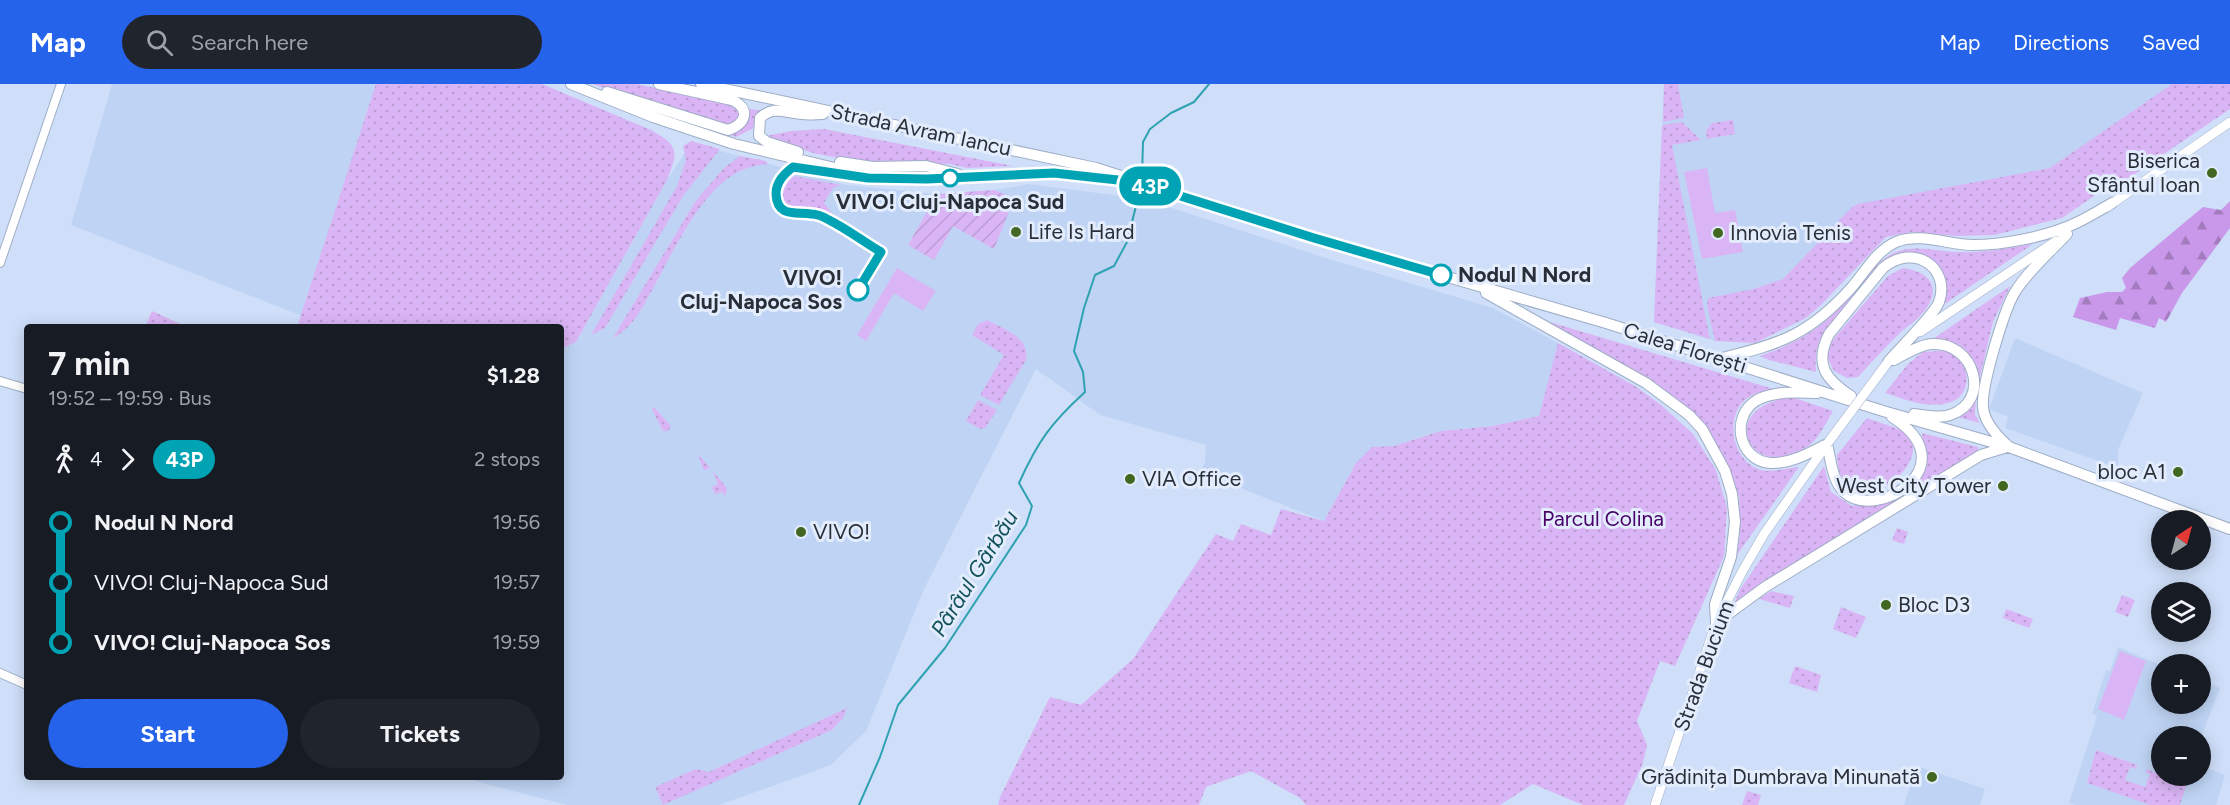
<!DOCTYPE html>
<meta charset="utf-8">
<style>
body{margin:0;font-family:Figtree,sans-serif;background:#20242c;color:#f1f3f6;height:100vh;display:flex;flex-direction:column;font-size:22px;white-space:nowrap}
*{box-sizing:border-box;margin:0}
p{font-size:20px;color:#9ea1a6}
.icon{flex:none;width:33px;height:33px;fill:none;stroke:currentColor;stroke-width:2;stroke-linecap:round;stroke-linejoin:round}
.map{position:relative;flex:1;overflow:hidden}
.details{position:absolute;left:24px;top:240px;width:540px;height:456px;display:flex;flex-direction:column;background:#171b24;border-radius:6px;box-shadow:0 3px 15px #0003}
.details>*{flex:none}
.badge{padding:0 12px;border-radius:20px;font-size:21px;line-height:39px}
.needle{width:39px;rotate:36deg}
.controls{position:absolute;left:2151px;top:426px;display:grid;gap:12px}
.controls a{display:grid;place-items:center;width:60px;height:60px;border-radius:50%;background:#171b24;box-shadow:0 3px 15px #0003;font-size:30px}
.map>.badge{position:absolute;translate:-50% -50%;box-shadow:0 0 0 3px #fff}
.legs{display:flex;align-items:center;gap:9px;height:66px;padding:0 24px;font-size:20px}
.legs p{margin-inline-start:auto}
.headline{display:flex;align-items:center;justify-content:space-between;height:102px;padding:0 24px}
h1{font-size:33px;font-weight:700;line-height:45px}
.action{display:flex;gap:12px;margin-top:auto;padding:12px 24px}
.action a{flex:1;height:69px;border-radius:36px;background:#2563eb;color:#fff;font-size:24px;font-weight:700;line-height:69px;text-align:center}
.action a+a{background:#20242c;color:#f1f3f6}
ul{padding:0 24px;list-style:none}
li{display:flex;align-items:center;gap:21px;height:60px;font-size:22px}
li i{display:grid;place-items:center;width:9px;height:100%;margin:0 8px;background:currentColor}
li i::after{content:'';width:15px;height:15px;margin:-8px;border:4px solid;border-radius:50%;background:#171b24}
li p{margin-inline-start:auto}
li:first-child i{background:linear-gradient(#0000 50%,currentColor 0)}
li:last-child i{background:linear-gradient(currentColor 50%,#0000 0)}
header{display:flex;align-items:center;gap:36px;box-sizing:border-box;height:84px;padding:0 30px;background:#2563eb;color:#fff}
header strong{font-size:28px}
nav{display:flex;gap:33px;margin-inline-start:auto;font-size:21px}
.search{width:420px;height:54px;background:#20242c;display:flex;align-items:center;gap:15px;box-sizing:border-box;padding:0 21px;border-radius:33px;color:#9ea1a6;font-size:22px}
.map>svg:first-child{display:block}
</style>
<header>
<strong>Map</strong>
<div class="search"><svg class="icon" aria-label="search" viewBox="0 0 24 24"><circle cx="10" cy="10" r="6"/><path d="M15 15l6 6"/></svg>Search here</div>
<nav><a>Map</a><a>Directions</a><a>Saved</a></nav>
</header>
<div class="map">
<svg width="2230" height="721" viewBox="0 0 2230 721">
<defs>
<pattern id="grass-dots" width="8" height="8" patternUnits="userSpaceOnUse" patternTransform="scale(1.5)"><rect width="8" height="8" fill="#dab5f5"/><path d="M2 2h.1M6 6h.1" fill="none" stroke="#bb9cd3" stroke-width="1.8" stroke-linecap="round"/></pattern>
<pattern id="forest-firs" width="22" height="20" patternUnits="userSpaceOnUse" patternTransform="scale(1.5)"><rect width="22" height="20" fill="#c998eb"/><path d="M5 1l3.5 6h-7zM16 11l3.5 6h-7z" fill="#a37cbf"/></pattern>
<pattern id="garden-furrows" width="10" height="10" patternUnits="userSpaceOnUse" patternTransform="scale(1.5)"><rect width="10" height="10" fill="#dab5f5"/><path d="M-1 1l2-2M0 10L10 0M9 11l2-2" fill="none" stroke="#bb9cd3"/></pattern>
</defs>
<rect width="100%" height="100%" fill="#cfdff9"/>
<path fill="#bfd4f4" d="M 112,0 L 377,0 L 302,232 L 71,141 Z
M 1664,0 L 2217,0 L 2110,79 L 1919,126 L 1809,207 L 1711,235 L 1715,257 L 1654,238 Z
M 691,59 L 847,101 L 937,110 L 995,106 L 1029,100 L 1144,115 L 1323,173 L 1493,224 L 1558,259 L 1539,332 L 1493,342 L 1441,347 L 1394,362 L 1372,363 L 1356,379 L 1324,437 L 1200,388 L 1205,378 L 1206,361 L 1100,331 L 1036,285 L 924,505 L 866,647 L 831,681 L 719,721 L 567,721 L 460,693 L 561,693 L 561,265 L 576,258 L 667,96 Z
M 2015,254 L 2143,309 L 2118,366 L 2118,384 L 2005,344 L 2008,333 L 1989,325 Z
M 2118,563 L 2161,581 L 2162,620 L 2200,620 L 2201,596 L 2220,604 L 2201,653 L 2162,652 L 2162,692 L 2200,692 L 2201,682 L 2225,691 L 2216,721 L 2076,721 L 2069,719 L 2097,632 L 2092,630 L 2106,586 L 2110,587 Z
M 1917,682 L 1985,705 L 1980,721 L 1904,721 Z"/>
<path fill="url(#grass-dots)" d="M 376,0 L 542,0 L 651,46 C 680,62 678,68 667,96 L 576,258 L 561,265 L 561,243 L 297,243 Z
M 592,0 L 637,0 L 728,20 L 739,27 L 739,34 L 727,42 Z
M 1664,0 L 1678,0 L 1684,34 L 1663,38 Z
M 2172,0 L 2230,0 L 2230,25 L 2120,100 L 2107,103 L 2062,134 L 1995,151 L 1956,152 L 1912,148 L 1886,153 L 1820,222 L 1806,234 L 1755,259 L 1715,257 L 1707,222 L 1708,214 L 1754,205 L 1783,195 L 1852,123 L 1858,120 L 2050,84 Z
M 746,24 L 762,27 L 752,45 L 736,53 L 731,51 Z
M 1733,36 L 1735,50 L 1707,55 L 1706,47 L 1712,39 Z
M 1682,38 L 1701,56 L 1672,61 L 1710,255 L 1654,238 L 1662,41 Z
M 824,45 L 1013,82 L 967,84 L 950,80 L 866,79 L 817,70 L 770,56 L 766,52 L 791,47 Z
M 691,57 L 720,65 L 683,112 L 605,244 L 591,251 L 677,102 L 686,76 L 683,62 Z
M 740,72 L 766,77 L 768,80 C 757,81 743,84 733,91 C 698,112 671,172 651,208 C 641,226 632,244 613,254 L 695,118 L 724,84 Z
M 794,92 L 841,101 L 833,104 L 824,119 L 831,128 L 831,131 L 828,132 L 815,124 L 796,125 L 783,118 L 779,110 L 781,100 L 784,100 Z
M 2033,160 L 1943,221 L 1932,179 L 1893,175 L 1824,249 C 1816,262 1815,272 1816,288 L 1769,276 L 1760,272 C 1786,263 1811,251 1831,232 C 1852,214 1871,178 1896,168 C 1915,160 1940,168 1960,168 C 1984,169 2008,164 2033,160 Z
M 1903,184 C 1933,188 1943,207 1921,231 C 1915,238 1906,243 1900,249 C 1885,263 1872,278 1858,293 L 1847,294 L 1834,287 L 1828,275 L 1828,264 L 1836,252 L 1888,192 Z
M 2010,202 L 1993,238 L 1976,309 L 1975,331 L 1980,339 L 1954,332 L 1972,313 C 1972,273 1976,254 1927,259 Z
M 152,227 L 187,243 L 145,243 Z
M 987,236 C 1004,245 1030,253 1026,276 L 999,321 L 980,311 L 1004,271 L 972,251 L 978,240 Z
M 1543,236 L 1777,306 C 1767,307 1755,308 1746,315 C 1722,335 1734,384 1767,387 C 1777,387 1789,384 1799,383 L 1737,471 L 1740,451 L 1739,413 L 1722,370 L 1702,343 L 1670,312 Z
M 1558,259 L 1635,302 L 1661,321 L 1693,350 L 1716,386 L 1727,424 L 1724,472 L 1675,582 L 1660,577 L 1637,637 L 1647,661 L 1643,679 L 1624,721 L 1583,721 L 1533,700 L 1500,721 L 1306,721 L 1300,714 L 1251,687 L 1206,703 L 1199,721 L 998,721 L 1000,713 L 1050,613 L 1081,621 L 1133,575 L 1216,450 L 1233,457 L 1241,440 L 1271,451 L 1281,425 L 1324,437 L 1356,379 L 1372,363 L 1394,362 L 1441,347 L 1493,342 L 1539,332 Z
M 1923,268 C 1931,268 1940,266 1947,268 C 1972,274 1974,313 1948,319 C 1927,325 1904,315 1885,309 L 1908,280 Z
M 1792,313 L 1833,327 C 1827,337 1821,350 1813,358 C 1809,363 1802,365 1797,368 C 1747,393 1717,322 1792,313 Z
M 978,316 L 997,326 L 985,344 L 980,345 L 966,337 Z
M 654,323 L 671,342 L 668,347 L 663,347 L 652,325 Z
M 1867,334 C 1879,339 1897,342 1906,350 C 1940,380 1840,451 1837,371 Z
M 1922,349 L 1978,363 L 1978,368 L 1735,518 L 1739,507 L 1824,382 L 1831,408 L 1852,422 L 1879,417 L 1912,396 L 1926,376 Z
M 698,371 L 699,371 L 727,404 L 725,412 L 722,408 L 715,410 L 712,403 L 718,400 L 711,384 L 704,386 Z
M 1897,444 L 1908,448 L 1904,460 L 1892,456 Z
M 1771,507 L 1794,512 L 1790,524 L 1759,515 Z
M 2122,511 L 2135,516 L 2128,533 L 2115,528 Z
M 1841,523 L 1866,533 L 1856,554 L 1833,545 Z
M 2006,525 L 2033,535 L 2029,544 L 2003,534 Z
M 1795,582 L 1821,591 L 1817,608 L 1789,599 Z
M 847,624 L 843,634 L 832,646 L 663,721 L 655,703 L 696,685 L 709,688 Z
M 2096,666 L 2137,681 L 2136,685 L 2130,683 L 2125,696 L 2145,703 L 2150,690 L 2145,688 L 2147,685 L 2162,692 L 2187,699 L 2180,721 L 2150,721 L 2087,699 Z
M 1747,707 L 1761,711 L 1758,721 L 1742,721 Z"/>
<path fill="url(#forest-firs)" d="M 2230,117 L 2230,144 L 2182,209 L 2166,238 L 2159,234 L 2155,244 L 2120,234 L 2116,246 L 2073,233 L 2080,214 L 2107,208 L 2122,208 L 2126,204 L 2122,194 L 2130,184 L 2203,123 L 2221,126 Z"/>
<path fill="url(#garden-furrows)" d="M 995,106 L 1014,115 L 994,165 L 953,142 L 934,176 L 908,161 L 937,110 Z"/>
<path fill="#dab5f5" d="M 1707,84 L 1715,129 L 1735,126 L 1743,168 L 1702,175 L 1684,88 Z
M 897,184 L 936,207 L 923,227 L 894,209 L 866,257 L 857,251 Z
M 2120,567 L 2146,577 L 2124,636 L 2098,625 Z"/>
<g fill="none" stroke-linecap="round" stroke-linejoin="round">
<path stroke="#2fa2b2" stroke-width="2" d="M 1142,92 L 1143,58 L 1150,45 L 1171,29 L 1194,18 L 1209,0
M 859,721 L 880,673 L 898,621 L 945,564 L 1026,441 L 1032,422 L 1019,399 C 1038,357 1051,339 1085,308 L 1083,288 L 1074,267 L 1084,224 L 1095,191 L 1114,182 L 1127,158 L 1137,118"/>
<defs>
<path id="tertiary" d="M 0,179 L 61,0
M 0,297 L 27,305
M 0,589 L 27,601"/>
<path id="secondary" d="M 2107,123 L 2230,38
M 1920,248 L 2056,157
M 1655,721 L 1716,539 L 1742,488 L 1764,450 L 1827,360"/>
<path id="primary" d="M 571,0 L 653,33 L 734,60 L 835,84 L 872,91 L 913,95 L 1054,89 L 1114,95
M 701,0 L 1096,84 L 1314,154 L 1606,239 L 1883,327 L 2009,363 L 2230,445
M 607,8 L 728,46 C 746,40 751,25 732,16 L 659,0
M 798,68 L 767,58 L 759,52 L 760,34 C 774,21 785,29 802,30 C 809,31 816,30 823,30
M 840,78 L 873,83 L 926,82 L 958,90
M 1486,209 L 1646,299 L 1689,331 L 1702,345 L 1725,387 L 1732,410 L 1735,438 L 1731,473 L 1715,520 L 1716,539
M 1722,274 C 1781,260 1810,250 1852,203 C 1865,188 1877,166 1896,158 C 1920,148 1949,161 1973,161 C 2004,161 2049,152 2076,139 C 2089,133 2100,126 2112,119
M 1894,276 C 1905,270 1919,261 1932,260 C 1975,258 1992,317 1950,331 C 1939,335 1925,331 1914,330
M 1817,309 C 1798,308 1774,307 1757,316 C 1730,332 1738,376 1770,379 C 1790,380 1810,369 1827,360 C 1831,376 1832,396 1844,408 C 1876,439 1969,381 1892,333
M 1851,312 C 1825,295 1814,280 1829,250 L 1883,184 C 1914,158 1951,184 1939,218 C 1935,230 1898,266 1888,278
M 2007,361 C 1996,351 1984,337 1983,323 C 1981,302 2004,226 2015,208 C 2028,187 2050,168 2067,150
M 1716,539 L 1765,503 L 1981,371 L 2007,363"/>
</defs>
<use href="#tertiary" stroke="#9eadc6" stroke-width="10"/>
<use href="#secondary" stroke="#9eadc6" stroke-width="10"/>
<use href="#primary" stroke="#9eadc6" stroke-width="12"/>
<use href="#tertiary" stroke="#fff" stroke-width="8"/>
<use href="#secondary" stroke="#fff" stroke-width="9"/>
<use href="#primary" stroke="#fff" stroke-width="10"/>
<defs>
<path id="secondary-bridge" d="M 1827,360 L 1888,278"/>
</defs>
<use href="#secondary-bridge" stroke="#9eadc6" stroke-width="10" stroke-linecap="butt"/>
<use href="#secondary-bridge" stroke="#fff" stroke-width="9"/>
</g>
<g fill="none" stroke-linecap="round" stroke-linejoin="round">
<defs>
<path id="line-1" d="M 858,206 L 881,168 C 864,158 847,145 829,136 C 824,133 817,130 811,130 C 795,128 777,133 776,110 C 776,98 784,90 793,83 L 868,94 L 927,95 L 1054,89 L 1136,98 L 1314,154 L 1441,191"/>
</defs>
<use href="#line-1" stroke="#fff" stroke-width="14"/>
<use href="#line-1" stroke="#00a3b4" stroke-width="9"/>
</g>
<g fill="#426720" stroke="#e2ecfc" stroke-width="2">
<circle cx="2212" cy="89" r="6"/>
<circle cx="1016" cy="148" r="6"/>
<circle cx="1718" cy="149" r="6"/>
<circle cx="2178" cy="388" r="6"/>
<circle cx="1130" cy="395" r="6"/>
<circle cx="2003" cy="402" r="6"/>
<circle cx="801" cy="448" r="6"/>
<circle cx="1886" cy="521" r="6"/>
<circle cx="1932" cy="693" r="6"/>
</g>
<g fill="#fff" stroke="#00a3b4" stroke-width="3">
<circle cx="950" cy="94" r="8"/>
<circle cx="1441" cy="191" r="10"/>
<circle cx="858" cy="206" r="10"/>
</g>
<g text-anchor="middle" stroke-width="6" stroke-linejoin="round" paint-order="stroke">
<g font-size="21" fill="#292f39" stroke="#e2ecfc">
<text transform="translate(921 46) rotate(12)" y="7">Strada Avram Iancu</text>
<text transform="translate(1685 264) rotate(17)" y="7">Calea Florești</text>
<text transform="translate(1704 582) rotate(-70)" y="7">Strada Bucium</text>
</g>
<g font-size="21" fill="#292f39" stroke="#e2ecfc" text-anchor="start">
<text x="2200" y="84" text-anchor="end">Biserica<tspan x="2200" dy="24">Sfântul Ioan</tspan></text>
<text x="1028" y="155">Life Is Hard</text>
<text x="1730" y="156">Innovia Tenis</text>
<text x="2166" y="395" text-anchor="end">bloc A1</text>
<text x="1142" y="402">VIA Office</text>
<text x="1991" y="409" text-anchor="end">West City Tower</text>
<text x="813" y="455">VIVO!</text>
<text x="1898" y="528">Bloc D3</text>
<text x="1920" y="700" text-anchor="end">Grădinița Dumbrava Minunată</text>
</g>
<g font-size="21" font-weight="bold" fill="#292f39" stroke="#e2ecfc">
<text x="950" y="125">VIVO! Cluj-Napoca Sud</text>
<text x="1458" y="198" text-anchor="start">Nodul N Nord</text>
<text x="842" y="201" text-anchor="end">VIVO!<tspan x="842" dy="24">Cluj-Napoca Sos</tspan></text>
</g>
<g font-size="21" fill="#480068" stroke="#e2ecfc">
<text x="1603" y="442">Parcul Colina</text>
</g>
<g font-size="22" font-style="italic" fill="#13525b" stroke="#e2ecfc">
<text transform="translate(974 489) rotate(-58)" y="8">Pârâul Gârbău</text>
</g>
</g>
</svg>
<div class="controls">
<a><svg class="needle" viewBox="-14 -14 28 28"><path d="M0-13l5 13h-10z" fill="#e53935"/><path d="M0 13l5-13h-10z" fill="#9ea1a6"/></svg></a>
<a><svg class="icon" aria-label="layers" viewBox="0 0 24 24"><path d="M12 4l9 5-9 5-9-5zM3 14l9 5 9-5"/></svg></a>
<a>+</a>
<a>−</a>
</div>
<b class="badge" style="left:1150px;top:102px;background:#00a3b4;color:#fff">43P</b>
<section class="details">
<div class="headline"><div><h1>7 min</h1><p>19:52 – 19:59 · Bus</p></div><b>$1.28</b></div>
<div class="legs"><svg class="icon" aria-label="walk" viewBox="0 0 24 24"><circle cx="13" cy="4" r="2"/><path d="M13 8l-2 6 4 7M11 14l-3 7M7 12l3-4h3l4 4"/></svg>4<svg class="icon" aria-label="forward" viewBox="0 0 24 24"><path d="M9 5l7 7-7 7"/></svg><b class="badge" style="background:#00a3b4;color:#fff">43P</b><p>2 stops</p></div>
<ul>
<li><i style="color:#00a3b4"></i><b>Nodul N Nord</b><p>19:56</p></li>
<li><i style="color:#00a3b4"></i><span>VIVO! Cluj-Napoca Sud</span><p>19:57</p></li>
<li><i style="color:#00a3b4"></i><b>VIVO! Cluj-Napoca Sos</b><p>19:59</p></li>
</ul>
<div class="action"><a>Start</a><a>Tickets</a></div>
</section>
</div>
